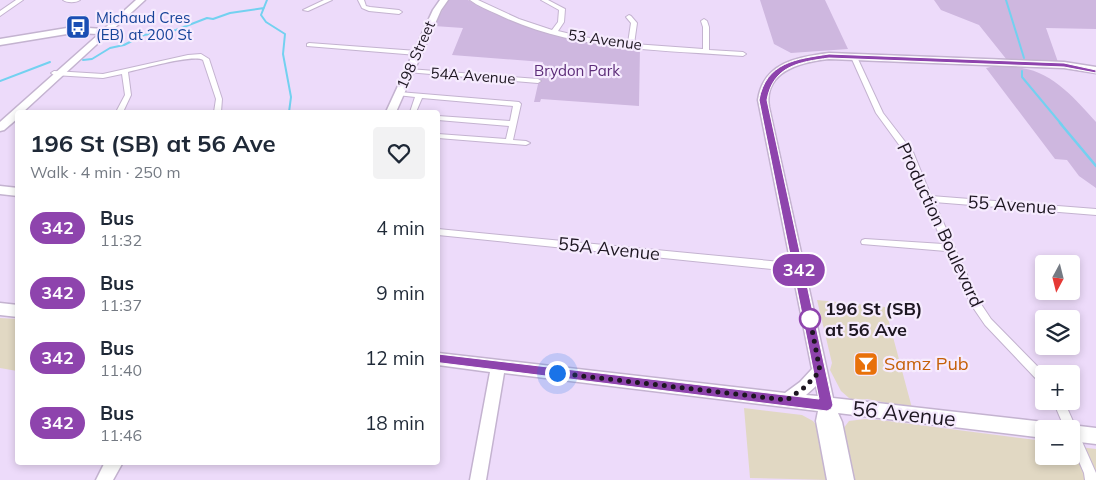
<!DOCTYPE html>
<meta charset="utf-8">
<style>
body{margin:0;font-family:Mulish,sans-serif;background:#f2f2f3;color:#1f2937;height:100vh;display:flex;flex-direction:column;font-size:19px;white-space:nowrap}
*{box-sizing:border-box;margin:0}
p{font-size:16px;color:#747a83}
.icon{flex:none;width:28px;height:28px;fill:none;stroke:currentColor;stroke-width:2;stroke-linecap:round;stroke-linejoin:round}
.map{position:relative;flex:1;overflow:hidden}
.drawer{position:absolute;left:15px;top:110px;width:425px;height:355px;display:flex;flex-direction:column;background:#fff;border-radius:5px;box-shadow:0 2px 8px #0003}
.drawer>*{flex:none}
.badge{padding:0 10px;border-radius:16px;font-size:18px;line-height:32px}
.needle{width:32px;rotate:187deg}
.controls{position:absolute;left:1035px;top:255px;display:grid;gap:10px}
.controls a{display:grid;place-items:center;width:45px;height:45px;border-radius:5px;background:#fff;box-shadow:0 2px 8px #0003;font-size:25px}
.you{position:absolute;width:25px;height:25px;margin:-12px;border:4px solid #fff;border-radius:50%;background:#1a73e8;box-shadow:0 0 0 8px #1a73e833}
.map>.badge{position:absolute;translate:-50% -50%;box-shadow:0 0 0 2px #fff}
.round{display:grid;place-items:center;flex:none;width:52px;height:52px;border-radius:5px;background:#f2f2f3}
.head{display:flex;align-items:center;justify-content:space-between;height:85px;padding:0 15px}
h1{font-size:24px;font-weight:700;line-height:38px}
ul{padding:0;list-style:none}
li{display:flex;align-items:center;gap:15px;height:65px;padding:0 15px}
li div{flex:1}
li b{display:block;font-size:19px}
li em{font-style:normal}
li .badge{min-width:55px;font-weight:700;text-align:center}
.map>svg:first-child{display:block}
</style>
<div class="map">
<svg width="1096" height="480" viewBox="0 0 1096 480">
<rect width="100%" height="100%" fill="#eddbfa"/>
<path fill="#e1d8c3" d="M 817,300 L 885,307 L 912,408 L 867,399 L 856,401 L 849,398 L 841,391 L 830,370 L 832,363 Z
M 0,318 L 17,319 L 17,371 L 0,368 Z
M 744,408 L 802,415 L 813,421 L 817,426 L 828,480 L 750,478 Z
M 865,419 L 880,420 L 1044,441 L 1044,456 L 1071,456 L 1071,446 L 1096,449 L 1096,480 L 854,480 L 843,429 L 849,421 Z"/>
<path fill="#ceb7df" d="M 448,0 L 468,0 L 507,19 L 544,32 L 640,47 L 639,106 L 541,99 L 540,102 L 534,102 L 543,62 L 452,55 L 463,28 L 434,26 Z
M 760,0 L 825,0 L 848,49 L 791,53 L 774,44 Z
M 934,0 L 1096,0 L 1096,29 L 1046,28 L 1058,62 L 1007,60 L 979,25 L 941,10 Z
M 995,66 C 1004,67 1014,66 1022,68 C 1054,73 1076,100 1096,122 L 1096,188 L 1079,176 L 1067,160 L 1055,159 L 986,68 Z"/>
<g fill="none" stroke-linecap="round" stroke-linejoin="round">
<path stroke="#73d1f0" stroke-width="2" d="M 267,0 L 261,15 L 266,22 L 285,34 L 283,54 L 291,97 L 289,112
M 1006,0 L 1024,58
M 83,60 L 92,59 L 110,48 L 124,45 L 144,35 L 176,30 L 207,18 L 213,19 L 230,13 L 264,8
M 1022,71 L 1022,77 L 1062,125
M 0,81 L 50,62"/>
<path stroke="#73d1f0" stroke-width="2.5" d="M 1060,123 L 1096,166"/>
<defs>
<path id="street" d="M 16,0 L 23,0 L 0,16 L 0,11 Z
M 63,0 L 80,0 C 76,3 67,3 63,0 Z
M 324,0 L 332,0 L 308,11 L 303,10 Z
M 358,0 L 364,0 L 366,6 L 370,7 L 399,10 L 402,12 L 399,14 L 369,11 L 362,8 Z
M 470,0 L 478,0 L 519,19 L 552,30 L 558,22 L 559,10 L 541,0 L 548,0 L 565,9 L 564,22 L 558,31 L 583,37 L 628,43 L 631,23 L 626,17 L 629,15 L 631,16 L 637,23 L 634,44 L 703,49 L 703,27 L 701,21 L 704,19 L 707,21 L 709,27 L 709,50 L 743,52 L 746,54 L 743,56 C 661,50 572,51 497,14 C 488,10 478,6 470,0 Z
M 309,43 L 417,51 L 420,53 L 417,55 L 307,46 L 307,44 Z
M 201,54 L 209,59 L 222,99 L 221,112 L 214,112 L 216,99 L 203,60 C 193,54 142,69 128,72 L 131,95 L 123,112 L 116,112 L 125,95 L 122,74 L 103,78 L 54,75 L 51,73 L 54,71 L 103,74 L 188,55 Z
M 854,55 L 857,57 L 883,113 L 913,152 L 931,196 L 1096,209 L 1096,215 L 934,202 L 979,301 L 991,319 L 1045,374 L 1044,374 L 1044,385 L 1040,383 L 985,325 L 972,306 L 946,251 L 862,244 L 861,242 L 862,240 L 865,239 L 943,244 L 905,153 L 876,113 L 851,57 Z
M 409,69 L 538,79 L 541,81 L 538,83 L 407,72 L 406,71 Z
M 399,92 L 519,102 L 521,104 L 513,140 L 526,141 L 530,143 L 526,145 L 438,138 L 438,134 L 506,139 L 509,126 L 438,120 L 438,116 L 510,121 L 513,106 L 422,98 L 416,112 L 410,112 L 415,97 L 397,95 L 396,94 Z
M 438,229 L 781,262 L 784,263 L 786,266 L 784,269 L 781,270 L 438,235 Z
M 1053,401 L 1064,401 L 1096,473 L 1096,480 L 1085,480 L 1084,473 L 1071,443 L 1071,429 L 1065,429 Z"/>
<path id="secondary" d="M 136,0 L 145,0 L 23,112 L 18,112 L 18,118 L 4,130 L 0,131 L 0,122 L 99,34 L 73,33 L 0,45 L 0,39 L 73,27 L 104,29 Z
M 440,0 L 448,0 L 441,10 L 396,112 L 386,112 L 433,10 Z
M 829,53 L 1064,62 L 1096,67 L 1096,73 L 1064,68 L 829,59 C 801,62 763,71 769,107 L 833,398 L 1044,422 L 1050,425 L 1051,429 L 1044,429 L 1044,438 L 838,413 L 842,422 L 854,480 L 827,480 L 816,421 L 818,411 L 504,373 L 486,480 L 470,480 L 490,372 L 438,365 L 438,353 L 785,393 L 800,382 L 812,369 L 758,100 C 763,63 797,57 829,53 ZM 816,386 L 818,396 L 806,395 Z
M 0,186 L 18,188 L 18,196 L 0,194 Z
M 0,303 L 18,305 L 18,317 L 0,315 Z
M 1071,425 L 1096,428 L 1096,444 L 1071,441 L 1071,429 L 1065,429 Z
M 105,462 L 123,462 L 113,480 L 96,480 Z"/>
</defs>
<use href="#street" stroke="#c4b3d0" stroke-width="2"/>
<use href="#secondary" stroke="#c4b3d0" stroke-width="3"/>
<use href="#street" fill="#fff" fill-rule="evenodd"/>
<use href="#secondary" fill="#fff" fill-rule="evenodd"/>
</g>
<path fill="#8e44ad" stroke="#fff" d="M 829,54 L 1064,63 L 1096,70 L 1096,73 L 1064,67 L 829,58 C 799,62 773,66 767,100 L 833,405 L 831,409 L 827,411 L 433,362 L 432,359 L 433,355 L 438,354 L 819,399 L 759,100 C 766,62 796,59 829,54 Z"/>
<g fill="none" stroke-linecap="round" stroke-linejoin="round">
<path stroke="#1d1621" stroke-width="5" stroke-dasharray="0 9" d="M 557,373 L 787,400 L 805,387 L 820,371 L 810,319"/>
</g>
<defs>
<symbol id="bus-square" viewBox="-11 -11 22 22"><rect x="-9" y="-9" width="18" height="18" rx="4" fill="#1a4fb4" stroke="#f6ebfe"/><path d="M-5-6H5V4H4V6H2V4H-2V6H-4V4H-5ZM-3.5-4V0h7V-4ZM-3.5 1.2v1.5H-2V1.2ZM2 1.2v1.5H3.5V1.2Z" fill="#fff"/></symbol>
<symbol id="bar-square" viewBox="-11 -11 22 22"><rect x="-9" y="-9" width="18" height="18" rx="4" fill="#e8710a" stroke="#f6ebfe"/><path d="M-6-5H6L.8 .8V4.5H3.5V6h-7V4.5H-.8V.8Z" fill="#fff"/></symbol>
</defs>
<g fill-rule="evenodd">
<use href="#bus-square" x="64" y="13" width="28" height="28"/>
<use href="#bar-square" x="852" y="350" width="28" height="28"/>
</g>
<circle fill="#fff" stroke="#8e44ad" stroke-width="2.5" cx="810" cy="319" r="10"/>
<g text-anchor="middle" stroke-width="4.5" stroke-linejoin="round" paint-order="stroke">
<g font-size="15" fill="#164399" stroke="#f6ebfe" text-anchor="start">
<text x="96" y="23">Michaud Cres<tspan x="96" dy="17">(EB) at 200 St</tspan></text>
</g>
<g font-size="15" fill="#1d1621" stroke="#f6ebfe">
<text transform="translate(605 40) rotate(8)" y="5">53 Avenue</text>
<text transform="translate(416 55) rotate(-66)" y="5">198 Street</text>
<text transform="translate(473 76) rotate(4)" y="5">54A Avenue</text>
</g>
<g font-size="15" fill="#5d2d79" stroke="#f6ebfe">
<text x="577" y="76">Brydon Park</text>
</g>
<g font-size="18" fill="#1d1621" stroke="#f6ebfe">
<text transform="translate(1012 205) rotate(4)" y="6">55 Avenue</text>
<text transform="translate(940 225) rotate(65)" y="6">Production Boulevard</text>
<text transform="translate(609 249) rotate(6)" y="6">55A Avenue</text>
</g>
<g font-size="18" font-weight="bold" fill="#1d1621" stroke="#f6ebfe" text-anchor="start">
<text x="825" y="315">196 St (SB)<tspan x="825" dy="21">at 56 Ave</tspan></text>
</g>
<g font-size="18" fill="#c56008" stroke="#f6ebfe" text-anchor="start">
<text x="884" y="370">Samz Pub</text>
</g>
<g font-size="21" fill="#1d1621" stroke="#f6ebfe">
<text transform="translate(904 414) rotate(6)" y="7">56 Avenue</text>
</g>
</g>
</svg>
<div class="controls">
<a><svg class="needle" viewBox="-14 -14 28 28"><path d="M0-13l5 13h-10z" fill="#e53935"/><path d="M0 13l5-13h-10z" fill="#747a83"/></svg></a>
<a><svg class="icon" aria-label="layers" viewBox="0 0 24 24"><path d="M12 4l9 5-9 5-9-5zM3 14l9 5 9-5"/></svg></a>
<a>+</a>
<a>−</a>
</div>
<div class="you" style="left:557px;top:373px"></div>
<b class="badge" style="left:799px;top:270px;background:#8e44ad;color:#fff">342</b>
<section class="drawer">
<div class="head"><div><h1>196 St (SB) at 56 Ave</h1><p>Walk · 4 min · 250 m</p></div><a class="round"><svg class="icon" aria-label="heart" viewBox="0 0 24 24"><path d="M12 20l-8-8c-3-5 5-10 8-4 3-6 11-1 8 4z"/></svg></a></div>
<ul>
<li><span class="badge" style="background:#8e44ad;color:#fff">342</span><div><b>Bus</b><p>11:32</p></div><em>4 min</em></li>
<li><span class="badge" style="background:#8e44ad;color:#fff">342</span><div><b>Bus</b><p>11:37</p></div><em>9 min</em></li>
<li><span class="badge" style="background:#8e44ad;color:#fff">342</span><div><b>Bus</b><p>11:40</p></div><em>12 min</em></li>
<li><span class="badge" style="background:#8e44ad;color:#fff">342</span><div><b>Bus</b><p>11:46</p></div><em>18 min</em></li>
</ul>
</section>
</div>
